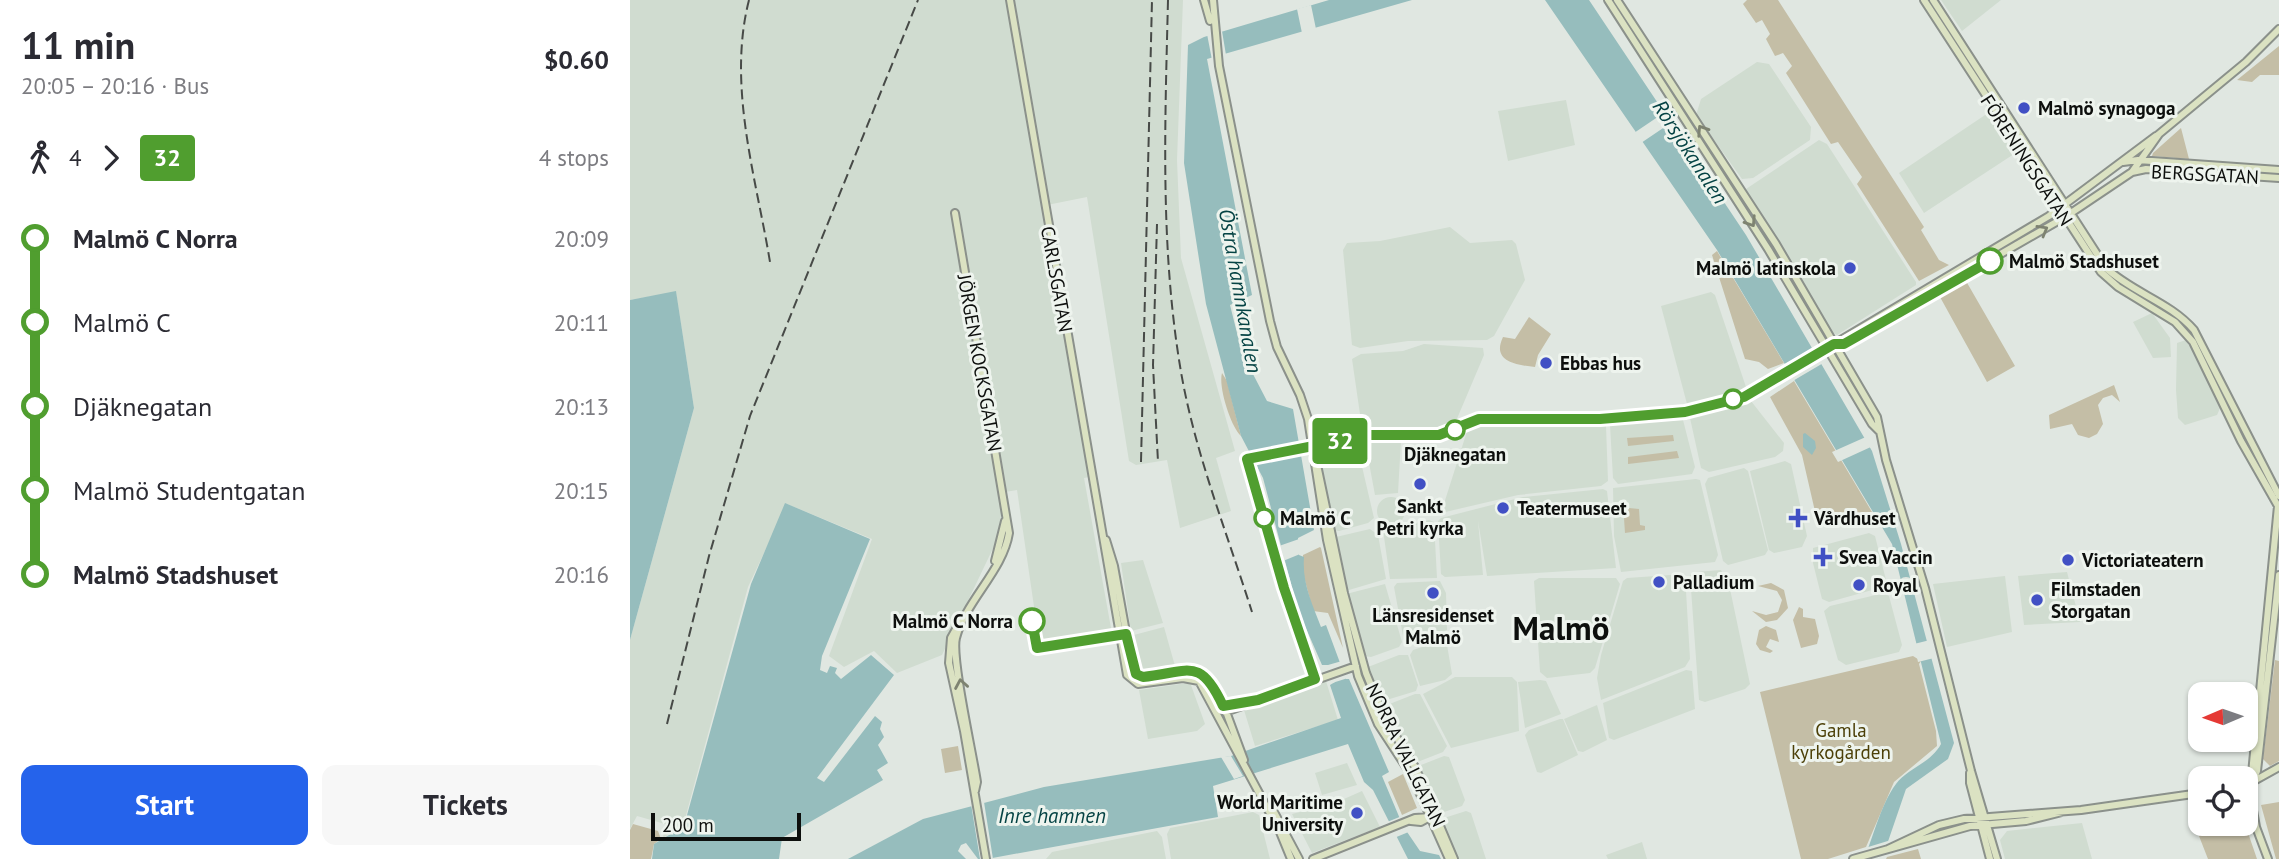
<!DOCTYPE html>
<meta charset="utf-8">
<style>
body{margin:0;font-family:"PT Sans",sans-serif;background:#f7f7f7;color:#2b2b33;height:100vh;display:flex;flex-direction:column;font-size:26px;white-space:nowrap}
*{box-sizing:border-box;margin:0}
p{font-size:23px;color:#7c7c81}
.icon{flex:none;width:38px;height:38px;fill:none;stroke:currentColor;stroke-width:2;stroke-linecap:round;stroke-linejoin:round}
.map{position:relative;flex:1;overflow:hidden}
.drawer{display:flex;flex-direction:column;background:#fff;width:630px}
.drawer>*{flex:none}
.badge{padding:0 14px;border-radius:5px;font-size:24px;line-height:46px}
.needle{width:46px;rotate:268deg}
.tools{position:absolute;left:1558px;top:682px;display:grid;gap:14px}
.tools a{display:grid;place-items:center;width:70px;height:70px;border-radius:14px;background:#fff;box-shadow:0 2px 5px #0004;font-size:35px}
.scale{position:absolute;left:21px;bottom:18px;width:150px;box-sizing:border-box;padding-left:7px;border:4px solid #0d0f0d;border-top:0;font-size:19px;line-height:24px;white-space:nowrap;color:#0d0f0d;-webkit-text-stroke:5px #eef4ee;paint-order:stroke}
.map>.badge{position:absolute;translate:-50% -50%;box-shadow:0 0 0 4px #fff}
.legs{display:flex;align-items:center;gap:10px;height:77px;padding:0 21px;font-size:23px}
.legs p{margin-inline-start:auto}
.summary{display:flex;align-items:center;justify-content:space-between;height:119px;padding:0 21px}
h1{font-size:38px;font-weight:700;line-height:52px}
.action{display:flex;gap:14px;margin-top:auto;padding:14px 21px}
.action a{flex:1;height:80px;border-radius:14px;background:#2563eb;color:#fff;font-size:28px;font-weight:700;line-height:80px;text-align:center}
.action a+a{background:#f7f7f7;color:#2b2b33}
ul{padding:0 21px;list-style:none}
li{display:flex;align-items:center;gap:24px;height:84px;font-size:26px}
li i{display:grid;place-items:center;width:10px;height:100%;margin:0 9px;background:currentColor}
li i::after{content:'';width:18px;height:18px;margin:-9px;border:5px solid;border-radius:50%;background:#fff}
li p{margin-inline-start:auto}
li:first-child i{background:linear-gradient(#0000 50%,currentColor 0)}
li:last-child i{background:linear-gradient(currentColor 50%,#0000 0)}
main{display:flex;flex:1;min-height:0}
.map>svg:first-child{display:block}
</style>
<main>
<section class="drawer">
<div class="summary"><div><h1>11 min</h1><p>20:05 – 20:16 · Bus</p></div><b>$0.60</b></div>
<div class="legs"><svg class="icon" aria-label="walk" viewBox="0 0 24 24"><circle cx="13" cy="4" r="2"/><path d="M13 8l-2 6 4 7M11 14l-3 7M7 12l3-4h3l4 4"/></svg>4<svg class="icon" aria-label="forward" viewBox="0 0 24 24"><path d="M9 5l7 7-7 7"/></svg><b class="badge" style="background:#509e2f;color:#fff">32</b><p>4 stops</p></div>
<ul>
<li><i style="color:#509e2f"></i><b>Malmö C Norra</b><p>20:09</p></li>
<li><i style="color:#509e2f"></i><span>Malmö C</span><p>20:11</p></li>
<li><i style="color:#509e2f"></i><span>Djäknegatan</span><p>20:13</p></li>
<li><i style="color:#509e2f"></i><span>Malmö Studentgatan</span><p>20:15</p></li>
<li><i style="color:#509e2f"></i><b>Malmö Stadshuset</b><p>20:16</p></li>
</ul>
<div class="action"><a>Start</a><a>Tickets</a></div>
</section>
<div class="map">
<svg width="1649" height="859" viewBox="0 0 1649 859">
<rect width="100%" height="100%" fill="#e0e7e1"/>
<path fill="#d0dcd0" d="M 0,0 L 553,0 L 547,160 L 551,258 L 605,451 L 586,458 L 601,511 L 550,528 L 537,460 L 506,465 L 499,461 L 457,197 L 417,205 L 459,477 L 454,478 L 481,628 L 476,634 L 414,645 L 408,634 L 387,490 L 375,492 L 367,540 L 312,655 L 267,673 L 244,651 L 214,667 L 199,656 L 242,539 L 157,504 L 118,587 L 53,826 L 33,838 L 35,824 L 7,816 L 0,829 L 0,640 L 64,408 L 46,292 L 0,300 Z
M 1311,0 L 1371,0 L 1332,31 Z
M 1127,62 L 1139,64 L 1181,127 L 1180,140 L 1123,178 L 1112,179 L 1066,115 L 1071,99 Z
M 936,100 L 945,145 L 878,161 L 868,111 Z
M 1358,113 L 1384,154 L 1294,213 L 1269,173 Z
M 1189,140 L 1197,144 L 1286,282 L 1286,285 L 1207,335 L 1199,331 L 1119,199 L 1116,189 Z
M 820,227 L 840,243 L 882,240 L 886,244 L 895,280 L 864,336 L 857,340 L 778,341 L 730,348 L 722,345 L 713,250 L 717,243 L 750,241 Z
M 1081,292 L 1085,295 L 1116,387 L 1110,393 L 1057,404 L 1031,306 Z
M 1522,313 L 1540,338 L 1541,357 L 1523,358 L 1503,322 Z
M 1556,340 L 1574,368 L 1591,406 L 1587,415 L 1555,425 L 1548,418 L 1546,390 L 1547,343 Z
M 794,344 L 853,348 L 854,355 L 826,421 L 804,429 L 742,431 L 732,428 L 722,359 L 731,354 L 773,351 Z
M 1112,400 L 1121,401 L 1154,443 L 1153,451 L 1145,457 L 1079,472 L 1071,468 L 1060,418 L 1065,413 Z
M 1045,414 L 1052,416 L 1065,467 L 1062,474 L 988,484 L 983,478 L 980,425 L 987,419 Z
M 852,420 L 968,421 L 976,426 L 978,481 L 971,486 L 888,495 L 811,513 L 839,425 Z
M 741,437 L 767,437 L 771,440 L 768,493 L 745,495 L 735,441 Z
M 720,443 L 727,445 L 744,518 L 738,523 L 709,531 L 703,530 L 689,452 L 695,447 Z
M 1155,461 L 1161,464 L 1177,536 L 1172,547 L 1144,553 L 1139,550 L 1120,471 Z
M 1114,468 L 1118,471 L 1138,550 L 1135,555 L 1098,565 L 1093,561 L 1075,484 L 1078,478 Z
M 1066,479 L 1070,480 L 1088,555 L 1085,562 L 991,572 L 984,536 L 983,488 Z
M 973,489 L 977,491 L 986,568 L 857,576 L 848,521 L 853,575 L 815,577 L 811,574 L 808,521 L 811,518 L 893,497 Z
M747 511a14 14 0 1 1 28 0a14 14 0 1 1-28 0Z
M 799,520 L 804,522 L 807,578 L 760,579 L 753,530 Z
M 740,529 L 748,535 L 756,579 L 719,590 L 714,589 L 706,537 Z
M 1239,533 L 1245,536 L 1256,580 L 1253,587 L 1199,602 L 1192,599 L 1183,563 L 1183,548 Z
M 513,560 L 533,623 L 501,631 L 491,563 Z
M 1091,570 L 1100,589 L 1120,684 L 1115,689 L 1075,702 L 1069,700 L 1060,575 L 1066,572 Z
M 1437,572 L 1450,622 L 1394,625 L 1388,576 Z
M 1055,574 L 1060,659 L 1055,667 L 971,700 L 967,678 L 971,655 L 993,581 L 997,578 Z
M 1375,576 L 1382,632 L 1317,647 L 1303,584 Z
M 909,578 L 986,578 L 990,584 L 965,668 L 960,673 L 917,678 L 910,672 L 904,581 Z
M 810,581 L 816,593 L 817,630 L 781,644 L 774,641 L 764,587 L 767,583 Z
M 755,584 L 772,642 L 769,647 L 741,657 L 734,656 L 717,597 L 720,593 Z
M 1254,593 L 1259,596 L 1272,645 L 1269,652 L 1216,665 L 1208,660 L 1194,611 L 1200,606 Z
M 534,627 L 545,666 L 513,674 L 505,669 L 500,636 Z
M 808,642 L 817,645 L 822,674 L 815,680 L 790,686 L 780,655 L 783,650 Z
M 769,655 L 778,655 L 788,685 L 786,691 L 750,702 L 738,667 Z
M 1056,670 L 1062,671 L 1065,709 L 984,740 L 979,738 L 973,703 Z
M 825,677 L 882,677 L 887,682 L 889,731 L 821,748 L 793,694 Z
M 910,680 L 916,681 L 931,714 L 895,728 L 888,682 Z
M 696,681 L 708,720 L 625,746 L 614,710 Z
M 557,683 L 561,685 L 575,724 L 567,731 L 518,739 L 509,690 Z
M 785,694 L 790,694 L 817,746 L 813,752 L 790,761 L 783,760 L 754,712 L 757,705 Z
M 967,705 L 977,740 L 953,752 L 948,751 L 934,719 Z
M 930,719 L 933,719 L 948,755 L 911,773 L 907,772 L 895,735 L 899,730 Z
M 814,756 L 819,757 L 835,800 L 832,806 L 814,812 L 807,811 L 788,771 L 791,765 Z
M 717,763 L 727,785 L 692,795 L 685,773 Z
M 732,791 L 750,827 L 682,853 L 662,814 L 705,803 Z
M 836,811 L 841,813 L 856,859 L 827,859 L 812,823 L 814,818 Z
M 623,812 L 629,815 L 640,859 L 541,859 L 537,834 L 540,828 Z
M 1452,823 L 1462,859 L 1375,859 L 1370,840 L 1377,831 Z
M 527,831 L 532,837 L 536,859 L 416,859 L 422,852 Z
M 1012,842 L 1017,859 L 978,859 L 976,855 Z"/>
<path fill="#c4bea6" d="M 1117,0 L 1148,0 L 1294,227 L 1291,230 L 1309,260 L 1319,265 L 1289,281 L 1227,184 L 1232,177 L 1208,142 L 1201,144 L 1156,73 L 1162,66 L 1153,53 L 1145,56 L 1136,39 L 1140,34 L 1132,20 L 1126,23 L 1113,4 Z
M 1649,46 L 1649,75 L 1630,75 L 1622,82 L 1607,80 Z
M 1551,128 L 1559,159 L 1522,156 L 1523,153 Z
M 1087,251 L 1154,363 L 1138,369 L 1129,362 L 1115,359 L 1082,255 Z
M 1336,281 L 1385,366 L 1357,382 L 1310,297 Z
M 899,317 L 921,334 L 908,355 L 905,367 C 887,365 861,362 873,337 L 885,339 Z
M 592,373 L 597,381 L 611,436 C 601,427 588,387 592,373 Z
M 1164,381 L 1242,512 L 1197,527 L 1187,520 L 1172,455 L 1140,397 Z
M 1484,385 L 1490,402 L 1482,395 L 1473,398 L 1468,405 L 1473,424 L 1467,434 L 1459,438 L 1448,435 L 1442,424 L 1420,429 L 1419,415 Z
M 1043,435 L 1044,441 L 998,446 L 997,438 Z
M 1047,451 L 1049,458 L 998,464 L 998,457 Z
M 993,503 L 998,503 L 999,508 L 1009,509 L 1010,525 L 1015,526 L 1015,530 L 995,533 Z
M 690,547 L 691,548 L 713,648 L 698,613 L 683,611 L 673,573 L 673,555 Z
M 1141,583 L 1154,590 L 1158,608 L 1147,620 L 1136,622 L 1122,611 L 1136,615 L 1148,612 L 1152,600 L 1147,591 L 1128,586 Z
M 1169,607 L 1173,609 L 1173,617 L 1185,619 L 1189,636 L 1187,644 L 1171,648 L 1163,620 Z
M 1136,626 L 1146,630 L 1149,642 L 1140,639 L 1136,647 L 1143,651 L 1140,653 L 1130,650 L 1126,644 L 1129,630 Z
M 1283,656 L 1291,661 L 1289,664 L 1306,731 L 1307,746 L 1264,782 L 1236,847 L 1198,859 L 1171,859 L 1130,692 Z
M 1645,660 L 1649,661 L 1649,761 L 1640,766 L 1633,759 Z
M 328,746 L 332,770 L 315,773 L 311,749 Z
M 773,774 L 787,808 L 772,815 L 758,782 Z
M 1649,802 L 1649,859 L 1646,859 L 1631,805 Z
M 3,824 L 28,831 L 31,839 L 24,844 L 21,859 L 0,859 L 0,830 Z
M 1615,824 L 1627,859 L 1578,859 L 1569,836 L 1584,825 Z
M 1288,849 L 1291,859 L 1256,859 L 1257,857 Z"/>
<path fill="#96bdbd" d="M 699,0 L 782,0 L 577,59 L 622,295 L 600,305 L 612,353 L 637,401 L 663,409 L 684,530 L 668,538 L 669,555 L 674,557 C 672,583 682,603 691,627 L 696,625 L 716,679 L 719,679 L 759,772 L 752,776 L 773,826 L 790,851 L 809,855 L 811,859 L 778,859 L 743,790 L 734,782 L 718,744 L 583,786 L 588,817 L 357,859 L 348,859 L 336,843 L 331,845 L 328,851 L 336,859 L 218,859 L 293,819 L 414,787 L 601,756 L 711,718 L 700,685 L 705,682 L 699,665 L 692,665 L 668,610 L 633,478 L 611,436 L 576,304 L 554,163 L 558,45 L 574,37 Z
M 915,0 L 959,0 L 1116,235 L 1242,451 L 1271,544 L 1324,743 L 1318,759 L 1276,789 L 1252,859 L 1234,859 C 1244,835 1251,804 1266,784 C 1278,768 1301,763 1311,744 L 1262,544 L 1087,250 Z
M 46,291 L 64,408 L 0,640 L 0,300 Z
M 1175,433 L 1185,441 L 1186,448 L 1182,455 L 1173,447 L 1173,434 Z
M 155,503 L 240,539 L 192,656 L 190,670 L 197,673 L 200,666 L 207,668 L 205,673 L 211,679 L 241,655 L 264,675 L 187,778 L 194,782 L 245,716 L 252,722 L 250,729 L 254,737 L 248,745 L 258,763 L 247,770 L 253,780 L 152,838 L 149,859 L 22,859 L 24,844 L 54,826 L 121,584 Z"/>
<path fill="#e0e7e1" d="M 681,5 L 686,29 L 672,33 L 667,9 Z
M 592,31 L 596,55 L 582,60 L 577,34 Z
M 1038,110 L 1045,120 L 1011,143 L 1004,133 Z
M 1186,346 L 1195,362 L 1161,382 L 1152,366 Z
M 1238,436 L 1243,446 L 1208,462 L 1202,452 Z
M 673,442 L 675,454 L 624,463 L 620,452 Z
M 672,538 L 672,551 L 675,552 L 653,561 L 649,546 Z
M1268 585a8 8 0 1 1 16 0a8 8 0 1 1-16 0Z
M 1300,640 L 1304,658 L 1288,662 L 1284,644 Z
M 712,661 L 718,678 L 699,684 L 697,668 L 691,667 Z
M 601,756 L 613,776 L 604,779 L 591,757 Z
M 354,802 L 363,859 L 350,859 L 341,804 Z
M 772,816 L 781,831 L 764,838 L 757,822 Z
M 1261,840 L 1255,859 L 1231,859 L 1235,848 Z"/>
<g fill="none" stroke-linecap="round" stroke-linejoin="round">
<defs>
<path id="secondary" d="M 380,0 L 497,675 L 508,684 L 553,678 L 569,681 L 650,832 L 661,859
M 574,0 L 580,21
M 583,0 L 589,66 L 640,321 L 647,347 L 670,395 L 678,419 L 697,540 L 728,676 L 748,724 L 782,776 L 819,859
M 978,0 L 1138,249 L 1242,424 L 1250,432
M 987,0 L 1146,244 L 1247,417 L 1256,460 L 1295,588 L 1341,771 L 1367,859
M 1294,0 L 1471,272 L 1488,287 L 1545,322 L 1563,342 L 1611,441 L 1648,506 L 1620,794 L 1626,827 L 1638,859
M 1303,0 L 1476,268 C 1503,293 1540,302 1564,330 L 1649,496
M 1493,162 L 1508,160 L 1649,170
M 1502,172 L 1516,169 L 1649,178
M 325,213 L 379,533 C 373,571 336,600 326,638 C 321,657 343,755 347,782 L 345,791
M 1204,344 L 1214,344 L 1435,217 L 1502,172 L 1529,134 L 1616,62 L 1649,29
M 1204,344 L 1419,216 L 1526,136
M 685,455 L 714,593 L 736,673 L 754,717 L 785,767 L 824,859
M 476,540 L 484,566 L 503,671 L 513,677 L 555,671 L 573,673 L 594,706 L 614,760
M 365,561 L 375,521
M 330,622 L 321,638 L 319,663 L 334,731 L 356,859
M 593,707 L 628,700
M 595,712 L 726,666
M 1340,773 L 1340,783 L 1360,859
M 1623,780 L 1627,771 L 1649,575
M 1615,786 L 1649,767
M 644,812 L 669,859
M 781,821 L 791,822 L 800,817
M 1258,849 L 1309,825 L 1334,819 L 1451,810 L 1570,793
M 683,859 L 785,818 L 801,817
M 1223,859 L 1340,826 L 1396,821 L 1432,812"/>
</defs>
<use href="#secondary" stroke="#8b918b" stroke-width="10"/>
<use href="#secondary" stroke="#dbe2c2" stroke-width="6"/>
<path stroke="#474a47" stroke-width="2" stroke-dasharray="10 5" stroke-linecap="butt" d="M 119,0 C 97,86 126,177 140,262
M 538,0 C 535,124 530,249 551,372 C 565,453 597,533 622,612
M 527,224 L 523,365 L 528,462
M 511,462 L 522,0
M 37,724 L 79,556 L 120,416 L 288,0"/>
</g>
<defs><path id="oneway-chevron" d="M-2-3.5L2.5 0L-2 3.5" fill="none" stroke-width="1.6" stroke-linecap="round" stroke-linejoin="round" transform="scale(1.75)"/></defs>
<g stroke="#7e8371">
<use href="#oneway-chevron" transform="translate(1072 130) rotate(-123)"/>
<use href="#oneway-chevron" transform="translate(1121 222) rotate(57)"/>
<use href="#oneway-chevron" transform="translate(1413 230) rotate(-30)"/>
<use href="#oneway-chevron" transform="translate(331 684) rotate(-100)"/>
</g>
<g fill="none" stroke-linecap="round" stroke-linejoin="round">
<defs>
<path id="line-1" d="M 402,621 L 407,648 L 496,634 L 506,674 L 513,677 C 559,672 570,656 593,706 L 628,700 L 685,679 L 654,588 L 617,459 L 739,435 L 809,435 L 849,419 L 970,419 L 1055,412 L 1114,397 L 1204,344 L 1214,344 L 1360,261"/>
</defs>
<use href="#line-1" stroke="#fff" stroke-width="16"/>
<use href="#line-1" stroke="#509e2f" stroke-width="10"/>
</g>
<g fill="#4150c4" stroke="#eef4ee" stroke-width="2.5">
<circle cx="1394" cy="108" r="7"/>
<circle cx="1220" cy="268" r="7"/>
<circle cx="916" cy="363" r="7"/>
<circle cx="790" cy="484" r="7"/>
<circle cx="873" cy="508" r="7"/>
<path d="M1164.5 507.5h7v7h7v7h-7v7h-7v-7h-7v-7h7z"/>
<path d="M1189.5 546.5h7v7h7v7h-7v7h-7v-7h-7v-7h7z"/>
<circle cx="1438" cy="560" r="7"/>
<circle cx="1029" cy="582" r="7"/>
<circle cx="1229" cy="585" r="7"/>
<circle cx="803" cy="593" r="7"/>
<circle cx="1407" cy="600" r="7"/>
<circle cx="727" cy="813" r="7"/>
</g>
<g fill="#fff" stroke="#509e2f" stroke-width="3.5">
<circle cx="1360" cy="261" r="12"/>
<circle cx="1103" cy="399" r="9"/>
<circle cx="825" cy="430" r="9"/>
<circle cx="634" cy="518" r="9"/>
<circle cx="402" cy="621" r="12"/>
</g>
<g text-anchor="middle" stroke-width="6" stroke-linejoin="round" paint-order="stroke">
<g font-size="19" font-weight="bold" fill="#0d0f0d" stroke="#eef4ee" text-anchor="start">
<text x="1408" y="115">Malmö synagoga</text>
<text x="1206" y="275" text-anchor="end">Malmö latinskola</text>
<text x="930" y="370">Ebbas hus</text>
<text x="790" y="513" text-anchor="middle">Sankt<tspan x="790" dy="22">Petri kyrka</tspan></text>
<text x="887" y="515">Teatermuseet</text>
<text x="1184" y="525">Vårdhuset</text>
<text x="1209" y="564">Svea Vaccin</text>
<text x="1452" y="567">Victoriateatern</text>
<text x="1043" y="589">Palladium</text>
<text x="1243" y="592">Royal</text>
<text x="1421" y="596">Filmstaden<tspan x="1421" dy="22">Storgatan</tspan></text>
<text x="803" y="622" text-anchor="middle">Länsresidenset<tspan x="803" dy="22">Malmö</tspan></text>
<text x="713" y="809" text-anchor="end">World Maritime<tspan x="713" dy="22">University</tspan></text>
</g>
<g font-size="19" fill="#0d0f0d" stroke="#eef4ee">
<text transform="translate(1397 160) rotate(57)" y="7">FÖRENINGSGATAN</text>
<text transform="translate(1575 174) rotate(3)" y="7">BERGSGATAN</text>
<text transform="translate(427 279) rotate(80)" y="7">CARLSGATAN</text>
<text transform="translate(350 363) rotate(80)" y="7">JÖRGEN KOCKSGATAN</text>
<text transform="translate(776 755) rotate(64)" y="7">NORRA VALLGATAN</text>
</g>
<g font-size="19" font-weight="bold" fill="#0d0f0d" stroke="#eef4ee" text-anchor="start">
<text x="1379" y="268">Malmö Stadshuset</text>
<text x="825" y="461" text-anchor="middle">Djäknegatan</text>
<text x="650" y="525">Malmö C</text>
<text x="383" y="628" text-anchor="end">Malmö C Norra</text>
</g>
<g font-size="19" fill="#4c4008" stroke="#eef4ee">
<text x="1211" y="737">Gamla<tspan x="1211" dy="22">kyrkogården</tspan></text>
</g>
<g font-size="21" font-style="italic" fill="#054344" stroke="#eef4ee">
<text transform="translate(1060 152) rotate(57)" y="7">Rörsjökanalen</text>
<text transform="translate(610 291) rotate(80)" y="7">Östra hamnkanalen</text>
<text x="422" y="823">Inre hamnen</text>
</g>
<g font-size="33" font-weight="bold" fill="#0d0f0d" stroke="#eef4ee">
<text x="931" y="640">Malmö</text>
</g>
</g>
</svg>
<div class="tools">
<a><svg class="needle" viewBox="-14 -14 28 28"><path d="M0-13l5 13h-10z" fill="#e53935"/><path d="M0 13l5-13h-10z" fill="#7c7c81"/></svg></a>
<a><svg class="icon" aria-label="locate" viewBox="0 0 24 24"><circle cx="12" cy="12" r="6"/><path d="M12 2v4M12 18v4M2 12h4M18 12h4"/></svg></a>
</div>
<div class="scale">200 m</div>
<b class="badge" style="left:710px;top:441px;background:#509e2f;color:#fff">32</b>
</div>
</main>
